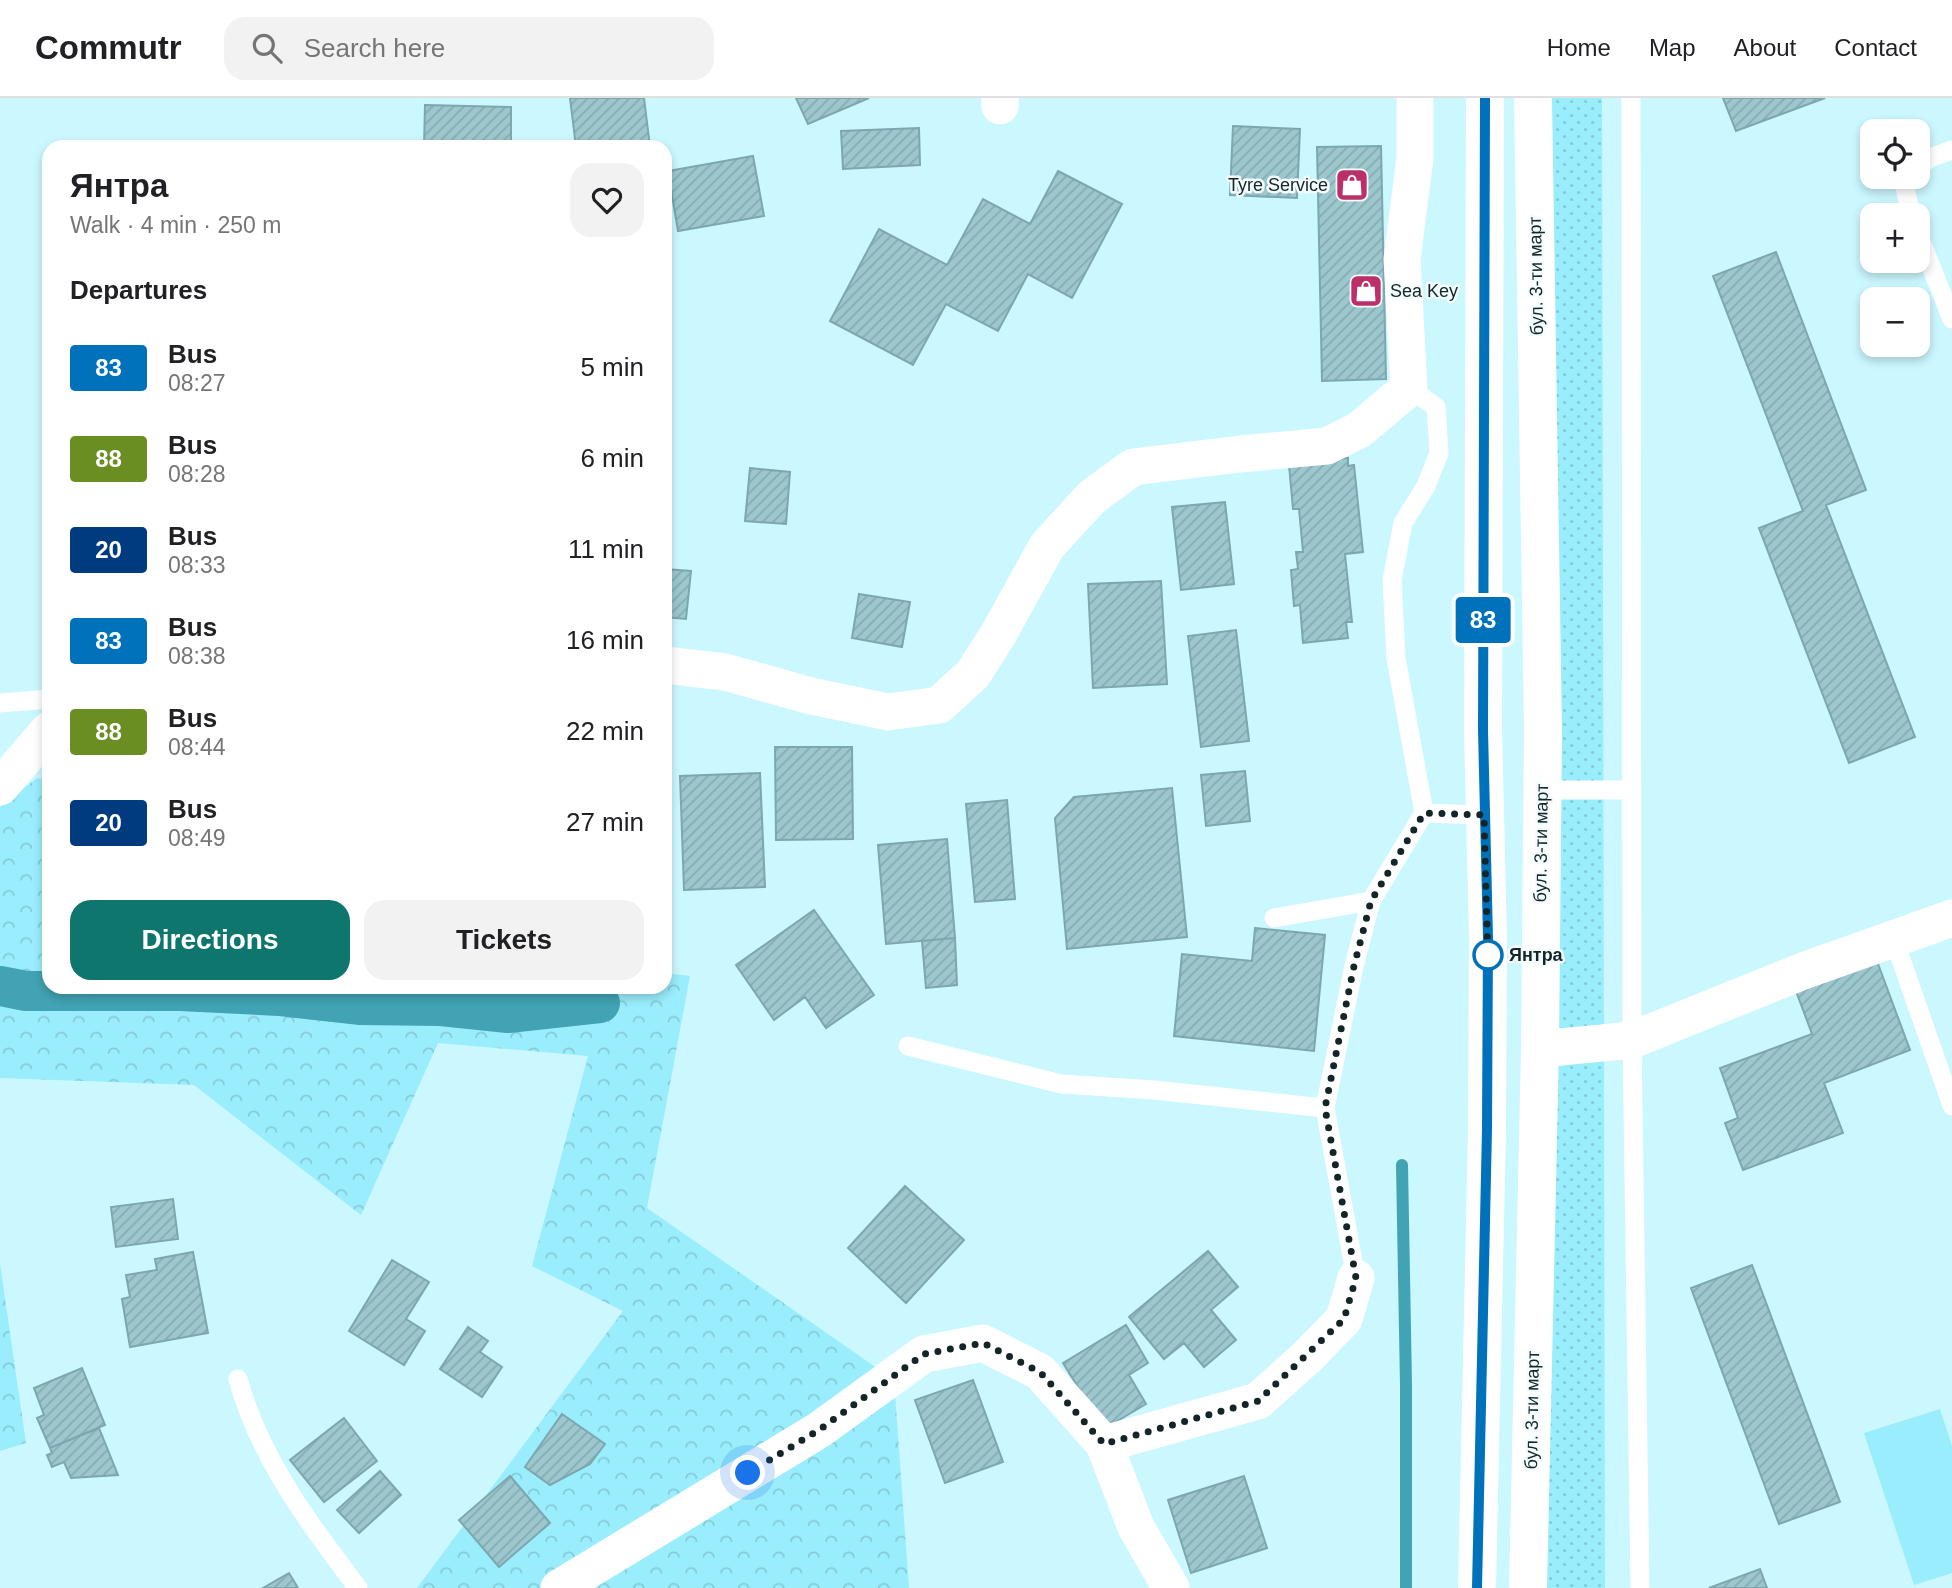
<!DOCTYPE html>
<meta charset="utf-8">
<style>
body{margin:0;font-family:Helvetica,sans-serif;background:#f2f2f2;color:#202124;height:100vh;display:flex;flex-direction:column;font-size:26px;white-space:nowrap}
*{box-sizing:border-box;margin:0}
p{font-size:23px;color:#757577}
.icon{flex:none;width:38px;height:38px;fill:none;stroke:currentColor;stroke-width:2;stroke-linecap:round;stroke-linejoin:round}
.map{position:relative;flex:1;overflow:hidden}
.side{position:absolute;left:42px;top:42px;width:630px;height:854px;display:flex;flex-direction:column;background:#fff;border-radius:21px;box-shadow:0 4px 10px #0003}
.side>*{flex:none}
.badge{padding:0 14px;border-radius:5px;font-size:24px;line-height:46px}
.tools{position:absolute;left:1860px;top:21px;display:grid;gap:14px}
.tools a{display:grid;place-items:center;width:70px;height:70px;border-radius:14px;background:#fff;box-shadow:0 4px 10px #0003;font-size:35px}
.you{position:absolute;width:35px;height:35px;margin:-18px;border:5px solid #fff;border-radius:50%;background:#1a73e8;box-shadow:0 0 0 10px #1a73e833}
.map>.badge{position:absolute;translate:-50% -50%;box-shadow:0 0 0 4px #fff}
h2{padding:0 28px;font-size:26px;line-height:63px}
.round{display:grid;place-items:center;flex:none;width:74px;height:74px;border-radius:21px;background:#f2f2f2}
.headline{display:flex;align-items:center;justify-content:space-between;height:119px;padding:0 28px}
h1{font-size:33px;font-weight:700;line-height:52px}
.button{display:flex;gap:14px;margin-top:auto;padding:14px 28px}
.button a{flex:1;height:80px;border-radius:21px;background:#0f766e;color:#fff;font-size:28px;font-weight:700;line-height:80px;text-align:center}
.button a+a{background:#f2f2f2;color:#202124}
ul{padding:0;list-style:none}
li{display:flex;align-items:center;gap:21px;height:91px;padding:0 28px}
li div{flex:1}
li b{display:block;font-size:26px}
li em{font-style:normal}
li .badge{min-width:77px;font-weight:700;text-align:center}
header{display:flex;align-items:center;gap:42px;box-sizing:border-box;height:98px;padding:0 35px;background:#fff;border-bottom:2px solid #e0e0e0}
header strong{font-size:33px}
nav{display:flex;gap:38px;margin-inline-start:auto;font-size:24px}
.search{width:490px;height:63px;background:#f2f2f2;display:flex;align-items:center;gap:18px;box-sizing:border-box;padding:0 24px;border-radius:21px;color:#757577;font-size:26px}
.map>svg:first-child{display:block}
</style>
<header>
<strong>Commutr</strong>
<div class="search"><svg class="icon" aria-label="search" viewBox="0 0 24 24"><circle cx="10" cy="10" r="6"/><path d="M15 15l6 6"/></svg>Search here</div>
<nav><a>Home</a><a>Map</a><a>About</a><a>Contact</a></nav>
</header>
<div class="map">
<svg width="1952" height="1490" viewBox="0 0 1952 1490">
<defs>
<pattern id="grass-dots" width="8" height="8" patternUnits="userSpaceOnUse" patternTransform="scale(1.75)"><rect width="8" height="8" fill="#9aedfc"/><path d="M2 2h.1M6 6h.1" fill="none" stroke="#84cbd8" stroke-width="1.8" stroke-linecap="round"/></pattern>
<pattern id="forest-crowns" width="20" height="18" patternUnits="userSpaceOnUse" patternTransform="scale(1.75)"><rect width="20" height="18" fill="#9aedfc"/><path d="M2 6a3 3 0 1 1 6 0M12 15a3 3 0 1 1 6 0" fill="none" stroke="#84cbd8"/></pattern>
<pattern id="building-hatch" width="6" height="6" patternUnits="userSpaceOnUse" patternTransform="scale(1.75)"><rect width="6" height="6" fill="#9cc7ce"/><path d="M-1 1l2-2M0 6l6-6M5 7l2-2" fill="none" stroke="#86abb1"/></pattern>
</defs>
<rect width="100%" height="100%" fill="#cbf7ff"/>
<path fill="url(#grass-dots)" d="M 1533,0 L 1602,0 L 1605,1490 L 1528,1490 Z"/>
<path fill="url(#forest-crowns)" d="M 37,680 L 49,682 L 49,889 L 665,889 L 665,875 L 690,878 L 647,1110 L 894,1282 L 909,1490 L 417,1490 L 623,1213 L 532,1168 L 588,958 L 438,945 L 361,1117 L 194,987 L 0,980 L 0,709 Z
M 0,1166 L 26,1345 L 0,1353 Z"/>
<path fill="#9aedfc" d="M 1940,1311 L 1952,1348 L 1952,1475 L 1914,1487 L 1864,1335 Z"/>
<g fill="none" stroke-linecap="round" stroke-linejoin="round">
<path stroke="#41a3b3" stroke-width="12" d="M 1402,1067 L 1406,1287 L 1406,1490"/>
<path stroke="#41a3b3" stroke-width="40" d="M 0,888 L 26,893 L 180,893 L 279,898 L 359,907 L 441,908 L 508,915 L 600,905"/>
</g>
<path fill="url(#building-hatch)" stroke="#7da7ae" stroke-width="2" d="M 570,0 L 644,0 L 650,49 L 576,49 Z
M 796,0 L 869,0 L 808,26 Z
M 1723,0 L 1825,0 L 1736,33 Z
M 425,7 L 511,9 L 511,49 L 424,49 Z
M 1233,28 L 1300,31 L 1297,100 L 1230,97 Z
M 919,30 L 920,67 L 843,71 L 841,33 Z
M 1381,48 L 1386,281 L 1322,283 L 1317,49 Z
M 753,58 L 764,118 L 678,133 L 668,73 Z
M 1058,73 L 1122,106 L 1072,200 L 1028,176 L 998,233 L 946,206 L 913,267 L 830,223 L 879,131 L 947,167 L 983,101 L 1030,126 Z
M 1776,154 L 1866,392 L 1826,407 L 1915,639 L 1849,665 L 1759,430 L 1803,413 L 1713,178 Z
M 1348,360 L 1348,368 L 1354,367 L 1363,454 L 1345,456 L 1352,524 L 1346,524 L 1348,540 L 1303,545 L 1300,507 L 1294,508 L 1291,472 L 1298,471 L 1296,454 L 1303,454 L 1299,411 L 1293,411 L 1289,367 Z
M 750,370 L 790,374 L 786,426 L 745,423 Z
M 1225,404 L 1234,486 L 1181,492 L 1172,409 Z
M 665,471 L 691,473 L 686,521 L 665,519 Z
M 1161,483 L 1167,586 L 1093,590 L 1088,486 Z
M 859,496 L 910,504 L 902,549 L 852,540 Z
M 1236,532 L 1249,643 L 1201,649 L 1188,538 Z
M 775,649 L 852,649 L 853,741 L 776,742 Z
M 1245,673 L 1250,723 L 1206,728 L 1201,677 Z
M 760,675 L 765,789 L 684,792 L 680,678 Z
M 1172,690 L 1187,839 L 1067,851 L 1055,720 L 1074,699 Z
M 1007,702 L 1015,801 L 975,804 L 966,706 Z
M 947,741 L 955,840 L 886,846 L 878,747 Z
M 814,812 L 874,897 L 826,930 L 805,899 L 774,922 L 736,867 Z
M 1255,830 L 1325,837 L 1314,953 L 1174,938 L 1182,856 L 1252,863 Z
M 955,840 L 957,887 L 926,890 L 922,843 Z
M 1874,855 L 1910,952 L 1824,985 L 1843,1035 L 1743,1072 L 1725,1025 L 1738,1020 L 1720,970 L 1812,936 L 1793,885 Z
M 905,1088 L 964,1142 L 906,1205 L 848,1150 Z
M 173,1101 L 178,1141 L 116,1149 L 111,1109 Z
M 1208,1153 L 1238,1189 L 1211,1212 L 1236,1242 L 1204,1269 L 1184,1245 L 1164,1261 L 1129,1219 Z
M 193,1154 L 208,1235 L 130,1249 L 122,1201 L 130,1199 L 126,1177 L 157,1172 L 155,1161 Z
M 392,1162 L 429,1184 L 406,1221 L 425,1233 L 404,1267 L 349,1233 Z
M 1752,1167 L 1840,1404 L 1779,1426 L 1691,1190 Z
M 1126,1227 L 1148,1265 L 1129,1277 L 1146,1306 L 1104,1331 L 1063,1265 Z
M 468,1229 L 488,1243 L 480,1254 L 502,1269 L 482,1299 L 440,1271 Z
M 82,1270 L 105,1327 L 50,1350 L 37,1320 L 44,1317 L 34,1290 Z
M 973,1282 L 1003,1364 L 945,1385 L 915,1302 Z
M 562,1316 L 605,1346 L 590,1366 L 550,1387 L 525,1369 Z
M 344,1320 L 377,1363 L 324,1404 L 290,1362 Z
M 99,1330 L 118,1377 L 71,1380 L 64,1364 L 52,1369 L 47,1357 L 52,1355 L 50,1350 Z
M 380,1373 L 401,1397 L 359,1435 L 337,1412 Z
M 510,1378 L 550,1425 L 499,1469 L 459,1422 Z
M 1244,1378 L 1267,1450 L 1191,1475 L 1168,1402 Z
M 1760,1471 L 1767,1490 L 1709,1490 Z
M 289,1475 L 298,1490 L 263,1490 Z"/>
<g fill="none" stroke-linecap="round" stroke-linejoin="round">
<path stroke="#fff" stroke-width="19" d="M 1631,0 L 1632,942 L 1640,1490
M 1918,69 L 1930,60 L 1952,52
M 1905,79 L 1903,80 L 1911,117
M 1918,136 L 1952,221
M 0,605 L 49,601
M 1542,692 L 1632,692
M 1424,715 L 1484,717
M 1274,820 L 1371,803
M 1894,841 L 1952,1008
M 908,948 L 1061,986 L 1154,992 L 1325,1010
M 1356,1180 L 1325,1010 L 1354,868 L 1371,803 L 1424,715 L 1396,560 L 1392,482 L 1403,425 L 1426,388 L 1439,355 L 1436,309 L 1409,290
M 238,1281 C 259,1359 310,1427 358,1490"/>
<path stroke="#fff" stroke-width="37" d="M 1000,0 L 1000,8
M 665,567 L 725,574 L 811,598 L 888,614 L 939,607 L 973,576 L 999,535 L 1047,448 L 1092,399 L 1133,369 L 1240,356 L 1327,348 L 1359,332 L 1409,290 L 1402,161 L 1415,60 L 1415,0
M 0,689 L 49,632
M 1540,951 L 1632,942 L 1803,873 L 1952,820
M 1104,1346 L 1136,1429 L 1171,1490
M 559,1490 L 819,1332 L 924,1256 L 983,1245 L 1040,1274 L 1104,1346 L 1258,1303 L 1308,1258 L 1344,1221 L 1356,1180"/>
<path stroke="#fff" stroke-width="38" d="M 1477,1490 L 1487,1031 L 1488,840 L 1483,632 L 1485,0
M 1528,1490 L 1540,951 L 1543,633 L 1533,0"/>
</g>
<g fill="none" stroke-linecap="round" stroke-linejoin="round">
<defs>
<path id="line" d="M 1477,1490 L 1487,1031 L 1488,840 L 1483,632 L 1485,0"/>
</defs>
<use href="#line" stroke="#fff" stroke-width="16"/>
<use href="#line" stroke="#0072bc" stroke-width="10"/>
<path stroke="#142528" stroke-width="7" stroke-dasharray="0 12.6" d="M 748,1375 L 819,1332 L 924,1256 L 983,1245 L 1040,1274 L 1104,1346 L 1258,1303 L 1344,1221 L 1356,1180 L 1325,1010 L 1354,868 L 1371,803 L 1424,715 L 1484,717 L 1488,867 L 1488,857"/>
</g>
<defs>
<symbol id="shop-square" viewBox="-11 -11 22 22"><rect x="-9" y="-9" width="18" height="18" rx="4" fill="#bb306a" stroke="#f4fdfe"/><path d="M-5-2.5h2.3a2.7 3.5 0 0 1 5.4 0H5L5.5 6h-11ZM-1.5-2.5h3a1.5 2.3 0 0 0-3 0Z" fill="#fff"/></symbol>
</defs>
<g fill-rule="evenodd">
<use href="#shop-square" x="1333" y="68" width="38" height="38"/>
<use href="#shop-square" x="1347" y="174" width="38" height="38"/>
</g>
<circle fill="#fff" stroke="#0072bc" stroke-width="3.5" cx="1488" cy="857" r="14"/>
<g text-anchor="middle" stroke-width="5" stroke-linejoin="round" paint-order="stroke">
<g font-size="18" fill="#142528" stroke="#f4fdfe" text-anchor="end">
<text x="1328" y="93">Tyre Service</text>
<text x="1390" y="199" text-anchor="start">Sea Key</text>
</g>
<g font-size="18" fill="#142528" stroke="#f4fdfe">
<text transform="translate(1536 178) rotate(-91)" y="6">бул. 3-ти март</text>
<text transform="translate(1541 745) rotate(-89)" y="6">бул. 3-ти март</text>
<text transform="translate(1532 1312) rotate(-89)" y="6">бул. 3-ти март</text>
</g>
<g font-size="18" font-weight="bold" fill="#142528" stroke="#f4fdfe" text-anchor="start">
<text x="1509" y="863">Янтра</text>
</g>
</g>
</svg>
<div class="tools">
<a><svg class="icon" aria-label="locate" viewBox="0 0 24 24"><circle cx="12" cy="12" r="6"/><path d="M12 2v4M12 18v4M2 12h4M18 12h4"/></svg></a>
<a>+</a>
<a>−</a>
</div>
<div class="you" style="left:748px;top:1375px"></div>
<b class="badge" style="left:1483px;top:522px;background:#0072bc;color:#fff">83</b>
<section class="side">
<div class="headline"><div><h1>Янтра</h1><p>Walk · 4 min · 250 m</p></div><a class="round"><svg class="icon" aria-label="heart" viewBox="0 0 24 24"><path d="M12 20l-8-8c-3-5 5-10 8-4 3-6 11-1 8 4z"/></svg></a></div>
<h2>Departures</h2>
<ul>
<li><span class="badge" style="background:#0072bc;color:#fff">83</span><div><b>Bus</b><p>08:27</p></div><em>5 min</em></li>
<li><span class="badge" style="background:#6b8e23;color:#fff">88</span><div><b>Bus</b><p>08:28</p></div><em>6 min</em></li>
<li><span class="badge" style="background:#003b80;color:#fff">20</span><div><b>Bus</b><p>08:33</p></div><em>11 min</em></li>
<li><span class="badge" style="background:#0072bc;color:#fff">83</span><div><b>Bus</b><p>08:38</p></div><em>16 min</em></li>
<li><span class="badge" style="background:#6b8e23;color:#fff">88</span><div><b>Bus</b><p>08:44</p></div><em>22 min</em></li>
<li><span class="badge" style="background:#003b80;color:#fff">20</span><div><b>Bus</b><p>08:49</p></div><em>27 min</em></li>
</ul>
<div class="button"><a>Directions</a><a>Tickets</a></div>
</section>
</div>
